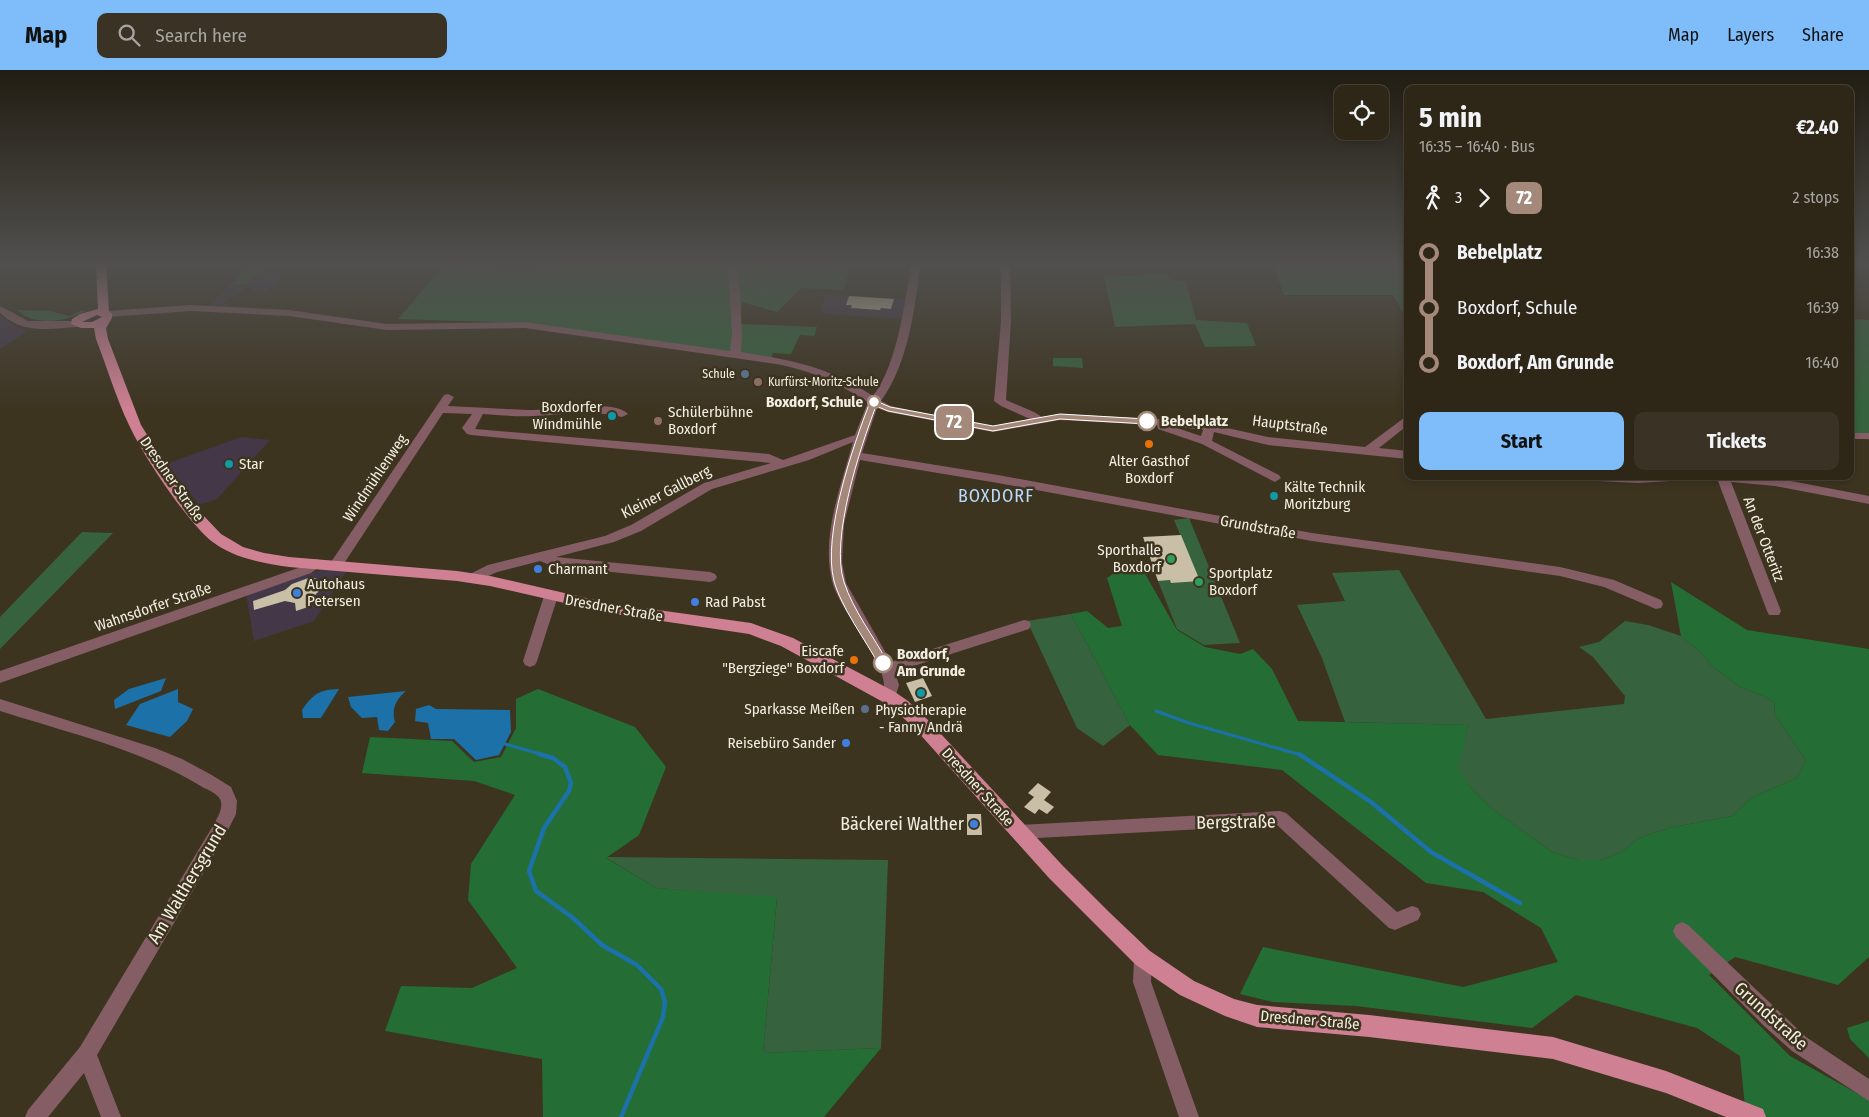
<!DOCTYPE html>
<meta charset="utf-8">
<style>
body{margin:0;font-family:"Fira Sans Condensed",sans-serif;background:#3a3325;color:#f1f3f6;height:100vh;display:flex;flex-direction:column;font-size:19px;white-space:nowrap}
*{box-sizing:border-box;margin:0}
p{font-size:16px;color:#a7a5a2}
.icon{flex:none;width:28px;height:28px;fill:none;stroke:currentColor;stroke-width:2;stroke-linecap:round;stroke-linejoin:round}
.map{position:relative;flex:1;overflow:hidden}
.panel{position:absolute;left:1404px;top:15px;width:450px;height:395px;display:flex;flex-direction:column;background:#2e2718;border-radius:10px;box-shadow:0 2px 8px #0003,0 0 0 1px #494437}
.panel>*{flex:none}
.badge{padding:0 10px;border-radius:8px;font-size:18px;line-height:32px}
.controls{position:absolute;left:1334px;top:15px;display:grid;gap:10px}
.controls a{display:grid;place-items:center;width:55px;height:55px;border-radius:10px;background:#2e2718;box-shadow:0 2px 8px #0003,0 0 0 1px #494437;font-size:25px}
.map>.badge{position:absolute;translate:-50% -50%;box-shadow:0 0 0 2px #fff}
.legs{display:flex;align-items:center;gap:8px;height:55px;padding:0 15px;font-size:16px}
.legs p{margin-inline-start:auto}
.headline{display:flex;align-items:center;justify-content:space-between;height:85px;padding:0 15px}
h1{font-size:28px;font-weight:700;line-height:38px}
.cta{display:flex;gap:10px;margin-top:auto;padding:10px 15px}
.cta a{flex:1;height:58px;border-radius:10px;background:#7fbdfa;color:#111;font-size:20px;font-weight:700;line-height:58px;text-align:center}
.cta a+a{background:#3a3325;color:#f1f3f6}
ul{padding:0 15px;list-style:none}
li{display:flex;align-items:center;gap:18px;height:55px;font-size:19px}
li i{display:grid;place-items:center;width:8px;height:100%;margin:0 6px;background:currentColor}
li i::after{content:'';width:12px;height:12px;margin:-6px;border:4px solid;border-radius:50%;background:#2e2718}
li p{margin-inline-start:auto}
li:first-child i{background:linear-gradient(#0000 50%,currentColor 0)}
li:last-child i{background:linear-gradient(currentColor 50%,#0000 0)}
header{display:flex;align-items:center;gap:30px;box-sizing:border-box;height:70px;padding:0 25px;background:#7fbdfa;color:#111}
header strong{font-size:24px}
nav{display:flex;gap:28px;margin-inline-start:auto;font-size:18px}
.search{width:350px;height:45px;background:#3a3325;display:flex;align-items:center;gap:12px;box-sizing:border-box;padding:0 18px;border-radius:10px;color:#a7a5a2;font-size:19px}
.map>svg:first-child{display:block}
</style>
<header>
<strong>Map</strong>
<div class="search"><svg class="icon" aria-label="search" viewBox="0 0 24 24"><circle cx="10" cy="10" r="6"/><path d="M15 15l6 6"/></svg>Search here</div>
<nav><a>Map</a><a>Layers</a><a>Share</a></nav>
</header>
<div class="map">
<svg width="1869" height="1047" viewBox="0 0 1869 1047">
<rect width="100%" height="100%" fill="#3d3420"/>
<path fill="#443848" d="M 259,195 L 293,195 L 266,222 L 251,221 L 251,218 L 246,218 L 235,227 L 230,227 L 223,234 L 230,235 L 229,237 L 231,238 L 207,237 L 248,198 Z
M 826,224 L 905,229 L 902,249 L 825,244 L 820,240 Z
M 0,246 L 15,256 L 27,261 L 0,279 Z
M 241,367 L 270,370 L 217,429 L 199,435 L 166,394 Z
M 324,500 L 347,500 L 314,551 L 254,571 L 246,524 L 309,503 Z"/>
<path fill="#41394a" d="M 1097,195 L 1166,195 L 1167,204 L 1098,207 Z"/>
<path fill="#36633d" d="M 444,195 C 474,197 533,207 560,195 L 813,195 L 850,199 L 843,220 L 801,218 L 777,242 L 742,232 L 740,254 L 817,257 L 814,266 L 800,265 L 791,284 L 773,283 L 771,288 L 530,253 L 398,249 Z
M 1273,195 L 1407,195 L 1407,249 L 1393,225 L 1284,225 Z
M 260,197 L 268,198 L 262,203 L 257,203 L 248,211 L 251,212 L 249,214 L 231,214 L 246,199 Z
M 1167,204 L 1170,210 L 1186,211 L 1196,250 L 1247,253 L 1256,276 L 1205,277 L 1195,254 L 1115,257 L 1104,207 Z
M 17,240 L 50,241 L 70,246 L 80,241 L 87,240 C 66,252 35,257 17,240 Z
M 1850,249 L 1869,250 L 1869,370 L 1862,363 L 1850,363 Z
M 1053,288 L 1082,288 L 1083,298 L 1053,296 Z
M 1189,448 L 1240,573 L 1204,575 L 1177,559 L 1158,511 L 1170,510 L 1172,513 L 1199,510 L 1174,450 Z
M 82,462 L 113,463 L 0,579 L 0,547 Z
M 1399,500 L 1486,649 L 1624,634 L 1625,626 L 1593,587 L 1579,577 L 1599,572 L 1625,551 L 1648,555 L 1681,566 L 1702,583 L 1712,596 L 1740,617 L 1764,626 L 1774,632 L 1775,645 L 1806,690 L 1797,708 L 1753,727 L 1732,746 L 1669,758 L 1639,768 L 1622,782 L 1601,790 L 1578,790 L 1552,782 L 1491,738 L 1472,719 L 1457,699 L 1468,655 L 1345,652 L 1322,588 L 1297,535 L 1345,531 L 1332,503 Z
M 1071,544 L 1130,655 L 1103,676 L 1077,658 L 1027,551 Z
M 605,787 L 888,790 L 881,978 L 763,983 L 777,828 L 656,818 Z"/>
<path fill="#246e35" d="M 1127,494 L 1144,502 L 1177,560 L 1205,577 L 1240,584 L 1253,579 L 1272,599 L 1298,651 L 1468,655 L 1458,699 L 1472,719 L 1491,738 L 1552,782 L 1578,790 L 1601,790 L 1622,782 L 1639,768 L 1669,758 L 1732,746 L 1753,727 L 1797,708 L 1806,690 L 1775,645 L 1774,632 L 1764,626 L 1740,617 L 1712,596 L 1702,583 L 1681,566 L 1671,512 L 1747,560 L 1869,579 L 1869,887 L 1838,915 L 1735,887 L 1709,905 L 1790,986 L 1869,1030 L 1869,1047 L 1746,1047 L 1740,986 L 1697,958 L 1576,925 L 1532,958 L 1356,936 L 1273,932 L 1240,924 L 1263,877 L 1463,917 L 1558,892 L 1541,858 L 1483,822 L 1426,813 L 1282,700 L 1158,685 L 1130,655 L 1071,544 L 1087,541 L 1108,558 L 1122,556 L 1107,508 Z
M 538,619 L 635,657 L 666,697 L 639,765 L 606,788 L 656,818 L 777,827 L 763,983 L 881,978 L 824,1047 L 543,1047 L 542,989 L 385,961 L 401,916 L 472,918 L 517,898 L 468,830 L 471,794 L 515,725 L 474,711 L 362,703 L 370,667 L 452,671 L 474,692 L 501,687 L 516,658 L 516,629 Z
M 1869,951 L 1869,988 L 1850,969 L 1847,958 Z"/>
<path fill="#1b71a8" d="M 166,608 L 161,621 L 115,639 L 114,630 L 129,619 Z
M 178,619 L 178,632 L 193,639 L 187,651 L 170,667 L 126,655 L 140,634 Z
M 339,619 L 321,648 L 303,648 L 302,640 C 314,623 319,620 339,619 Z
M 406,621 C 396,629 391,640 395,652 L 388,661 L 379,660 L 377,647 L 362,648 L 351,637 L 348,627 Z
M 429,635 L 436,639 L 510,640 L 511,662 L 499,685 L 476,690 L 454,669 L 431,669 L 428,653 L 415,651 L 416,639 Z"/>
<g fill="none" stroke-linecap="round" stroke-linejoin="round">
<path stroke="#1b71a8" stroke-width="3" d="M 1156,641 L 1189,653 L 1301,685
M 505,674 L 544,685"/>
<path stroke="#1b71a8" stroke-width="4.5" d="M 539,684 L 553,688 L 565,697 L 571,713 L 569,721 L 544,758 L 529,801 L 536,821 L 572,847 L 602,875 L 637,895 L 661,919 L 665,932 L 663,947 L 621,1047
M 1299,684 L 1371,732 L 1431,782 L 1520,833"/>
</g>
<path fill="#c9bfa7" d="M 849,226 L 894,229 L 891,239 L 881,238 L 880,240 L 851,238 L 852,235 L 846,235 Z
M 1181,465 L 1200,511 L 1171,513 L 1170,510 L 1158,511 L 1143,467 Z
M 311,507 L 318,509 L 320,520 L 314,526 L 309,528 L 311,536 L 296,541 L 295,533 L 285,531 L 254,540 L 253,531 L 285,520 L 292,514 Z
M 923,608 L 932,626 L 915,632 L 906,613 Z
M 1038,713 L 1051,722 L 1044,730 L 1054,737 L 1047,744 L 1039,739 L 1035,744 L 1024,737 L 1034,727 L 1028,723 Z
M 967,744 L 981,744 L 982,765 L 967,765 Z"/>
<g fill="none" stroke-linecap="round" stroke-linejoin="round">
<path fill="#845d65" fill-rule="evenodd" d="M 728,195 L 738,195 L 742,264 L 741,282 C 795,291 826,296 873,326 C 898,293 904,235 911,195 L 920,195 C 915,239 908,294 881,331 L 891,336 L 980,355 L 993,356 L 1030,349 L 1001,336 L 994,331 L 1001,251 L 1001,195 L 1010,195 L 1011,251 L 1006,330 L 1034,342 L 1042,347 L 1060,344 L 1176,350 L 1209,354 L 1268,367 L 1365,377 L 1408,345 L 1408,355 L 1379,378 L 1408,381 L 1408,389 L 1268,375 L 1214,362 L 1212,371 L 1279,405 L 1281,408 L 1275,412 L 1202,374 L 1158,359 L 1157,355 L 1060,350 L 993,362 L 888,342 L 877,338 L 862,383 L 998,405 L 1312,463 L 1560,497 L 1614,510 L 1661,530 L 1663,534 L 1661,538 L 1656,539 L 1604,517 L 1560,506 L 1312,471 L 998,413 L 860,390 L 844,454 L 842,492 L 846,513 L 891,592 L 1024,550 L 1029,551 L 1031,555 L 1029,559 L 895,602 L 899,615 L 894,631 L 889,633 L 884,631 L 881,627 C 882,624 884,619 884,616 C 885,591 838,538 832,511 C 821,465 841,416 853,372 L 809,390 L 712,419 L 641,461 L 614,472 L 556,487 L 710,502 L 715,504 L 717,507 L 715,510 L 710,512 L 552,496 L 540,491 L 497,502 L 473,513 L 468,511 L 466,508 L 468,505 L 488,495 L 605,466 L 631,455 L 704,413 L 771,393 L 471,365 L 467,364 L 462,358 L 472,344 L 443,343 L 341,498 L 331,498 L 329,495 L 444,325 L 448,324 L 454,327 L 448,336 C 475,337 502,339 529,340 C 550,340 613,328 628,344 L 622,347 C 592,340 564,345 533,346 C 517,347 499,345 483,344 L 475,359 L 769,384 L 783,390 L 855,365 L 868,332 C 837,313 813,301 776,294 L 525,258 L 387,260 L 289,246 L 191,241 L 107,247 L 102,244 L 107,241 L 191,235 L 289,240 L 387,254 L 525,252 L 730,281 L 732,264 ZM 1171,356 L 1203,360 L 1201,366 Z
M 0,236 L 28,251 L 77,251 L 82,254 L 77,257 C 57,258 32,263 13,252 C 8,250 4,246 0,243 Z
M 1850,363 L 1869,363 L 1869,369 L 1850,369 Z
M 1572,406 L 1693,406 L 1687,410 L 1638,413 L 1578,410 Z
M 1704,406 L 1775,408 L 1869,426 L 1869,434 L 1775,416 L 1731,412 L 1781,541 L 1779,545 L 1769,545 L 1767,541 L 1718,411 L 1706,409 Z
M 316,489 L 321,491 L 323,494 L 311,503 L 0,613 L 0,601 L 301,497 Z
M 551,521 L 556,523 L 558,526 L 537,591 L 535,595 L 530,597 L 525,595 L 523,591 L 544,526 L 546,523 Z
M 0,629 L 155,678 L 182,689 L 210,704 L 231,717 L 237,731 L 236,744 L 226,764 L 97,985 L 121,1047 L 101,1047 L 84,1003 L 48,1047 L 25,1047 L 28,1040 L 80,977 L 214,754 C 218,747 224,737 220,729 C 217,724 209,720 204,718 C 146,681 66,662 0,641 Z
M 1280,741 L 1286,743 L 1397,842 L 1412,836 L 1418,838 L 1421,844 L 1418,850 L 1395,860 L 1389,858 L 1277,755 L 1019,769 L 1013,767 L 1011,762 L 1013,757 L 1019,755 Z
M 1682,852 L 1688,855 L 1806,967 L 1869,1009 L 1869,1031 L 1792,981 L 1763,955 L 1676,867 L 1673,861 L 1676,855 Z
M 1143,879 L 1150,882 L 1152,888 L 1151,912 L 1199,1047 L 1179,1047 L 1133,912 L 1134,888 L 1136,882 Z"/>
<path fill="#cf8193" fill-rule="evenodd" d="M 96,195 L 106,195 L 109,241 L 112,244 L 112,248 L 106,258 L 108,269 L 141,355 L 172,405 L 201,443 L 221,464 L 243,477 L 264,483 L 289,487 L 457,501 L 490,506 L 608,533 L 751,553 L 793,568 L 895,622 L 908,631 L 929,651 L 1063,796 L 1109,842 L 1150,881 L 1194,911 L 1234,929 L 1257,935 L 1369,945 L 1553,967 L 1666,1001 L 1763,1039 L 1766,1047 L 1726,1047 L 1666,1023 L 1553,989 L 1369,967 L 1257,957 L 1225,946 L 1180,925 L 1136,895 L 1049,808 L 917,661 L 896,641 L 883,632 L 781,576 L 749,564 L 608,543 L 490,516 L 457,511 L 289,497 C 262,493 232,488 210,470 C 184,447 144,387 129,355 C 116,328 107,297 96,269 L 94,258 L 81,258 L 71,254 L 72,249 L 80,244 L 98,239 ZM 97,245 L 102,247 L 92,252 L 82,252 Z"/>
</g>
<linearGradient id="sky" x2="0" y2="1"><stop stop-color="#221d12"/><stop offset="0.57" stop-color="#51504e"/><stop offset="1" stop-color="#51504e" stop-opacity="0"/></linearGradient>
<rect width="1869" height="341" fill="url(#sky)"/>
<path fill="#a4897a" stroke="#fff" d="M 874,330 L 890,337 L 993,356 L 1060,344 L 1147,349 L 1151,351 L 1147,354 L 1060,349 L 993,361 L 888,341 L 876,336 C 860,378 830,469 844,512 C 853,540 874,567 888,593 L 883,596 L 879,595 C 866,571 841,537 834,511 C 822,465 853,376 870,332 Z"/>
<g fill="#5c6f8a" stroke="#3d3420" stroke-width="2">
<circle cx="745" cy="304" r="5"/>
<circle cx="865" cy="639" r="5"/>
</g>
<g fill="#8d6e63" stroke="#3d3420" stroke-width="2">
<circle cx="758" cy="312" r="5"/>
<circle cx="658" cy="351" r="5"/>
</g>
<g fill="#fff" stroke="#a4897a" stroke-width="2.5">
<circle cx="874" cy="332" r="6"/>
<circle cx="1147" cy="351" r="9"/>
<circle cx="883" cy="593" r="9"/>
</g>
<g fill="#0f9aa8" stroke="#3d3420" stroke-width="2">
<circle cx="612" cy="346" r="5"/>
<circle cx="229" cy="394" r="5"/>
<circle cx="1274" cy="426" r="5"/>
<circle cx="921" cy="623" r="5"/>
</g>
<g fill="#e8710a" stroke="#3d3420" stroke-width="2">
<circle cx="1149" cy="374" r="5"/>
<circle cx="854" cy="590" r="5"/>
</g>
<g fill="#2e9e5b" stroke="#3d3420" stroke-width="2">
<circle cx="1171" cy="489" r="5"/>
<circle cx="1199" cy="512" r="5"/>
</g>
<g fill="#3f7fe0" stroke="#3d3420" stroke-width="2">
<circle cx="538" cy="499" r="5"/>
<circle cx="297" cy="523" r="5"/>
<circle cx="695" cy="532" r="5"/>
<circle cx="846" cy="673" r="5"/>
<circle cx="974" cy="754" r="5"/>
</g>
<g text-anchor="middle" stroke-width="5" stroke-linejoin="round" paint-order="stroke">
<g font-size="12" fill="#f3eee1" stroke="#3d3420" text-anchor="end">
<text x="735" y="308">Schule</text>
<text x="768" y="316" text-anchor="start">Kurfürst-Moritz-Schule</text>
</g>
<g font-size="15" font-weight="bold" fill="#f3eee1" stroke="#3d3420" text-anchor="start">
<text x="863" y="337" text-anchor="end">Boxdorf, Schule</text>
<text x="1161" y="356">Bebelplatz</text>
<text x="897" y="589">Boxdorf,<tspan x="897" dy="17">Am Grunde</tspan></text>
</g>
<g font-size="15" fill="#f3eee1" stroke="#3d3420" text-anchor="start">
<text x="602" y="342" text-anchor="end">Boxdorfer<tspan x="602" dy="17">Windmühle</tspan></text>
<text x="668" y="347">Schülerbühne<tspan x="668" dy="17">Boxdorf</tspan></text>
<text x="1149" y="396" text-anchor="middle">Alter Gasthof<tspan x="1149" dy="17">Boxdorf</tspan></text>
<text x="239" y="399">Star</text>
<text x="1284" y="422">Kälte Technik<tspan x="1284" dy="17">Moritzburg</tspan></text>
<text x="1161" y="485" text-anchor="end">Sporthalle<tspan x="1161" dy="17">Boxdorf</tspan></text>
<text x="548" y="504">Charmant</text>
<text x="1209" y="508">Sportplatz<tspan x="1209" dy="17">Boxdorf</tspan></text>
<text x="307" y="519">Autohaus<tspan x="307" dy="17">Petersen</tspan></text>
<text x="705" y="537">Rad Pabst</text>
<text x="844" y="586" text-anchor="end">Eiscafe<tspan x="844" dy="17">"Bergziege" Boxdorf</tspan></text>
<text x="855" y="644" text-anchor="end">Sparkasse Meißen</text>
<text x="921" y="645" text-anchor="middle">Physiotherapie<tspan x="921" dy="17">- Fanny Andrä</tspan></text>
<text x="836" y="678" text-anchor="end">Reisebüro Sander</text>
</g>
<g font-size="15" fill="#f3eee1" stroke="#3d3420">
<text transform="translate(1290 355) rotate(7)" y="5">Hauptstraße</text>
<text transform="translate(375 408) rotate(-56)" y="5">Windmühlenweg</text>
<text transform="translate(172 409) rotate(55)" y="5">Dresdner Straße</text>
<text transform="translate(666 422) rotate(-27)" y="5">Kleiner Gallberg</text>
<text transform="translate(1258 457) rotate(10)" y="5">Grundstraße</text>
<text transform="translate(1764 469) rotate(69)" y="5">An der Otteritz</text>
<text transform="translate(153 537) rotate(-19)" y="5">Wahnsdorfer Straße</text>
<text transform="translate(614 538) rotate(10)" y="5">Dresdner Straße</text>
<text transform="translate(978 717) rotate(48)" y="5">Dresdner Straße</text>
<text transform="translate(1310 950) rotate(5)" y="5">Dresdner Straße</text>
</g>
<g font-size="18" letter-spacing="1" fill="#b8dbfd" stroke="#3d3420">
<text x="996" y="432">BOXDORF</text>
</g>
<g font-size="18" fill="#f3eee1" stroke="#3d3420">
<text transform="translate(1236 752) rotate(-1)" y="6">Bergstraße</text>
<text transform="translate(187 814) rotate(-59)" y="6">Am Walthersgrund</text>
<text transform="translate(1771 946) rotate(42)" y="6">Grundstraße</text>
</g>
<g font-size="18" fill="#f3eee1" stroke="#3d3420" text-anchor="end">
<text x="964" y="760">Bäckerei Walther</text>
</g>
</g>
</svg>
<div class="controls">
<a><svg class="icon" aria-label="locate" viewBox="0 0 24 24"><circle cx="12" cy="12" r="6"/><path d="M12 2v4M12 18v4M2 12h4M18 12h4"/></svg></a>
</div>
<b class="badge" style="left:954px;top:352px;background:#a4897a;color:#fff">72</b>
<section class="panel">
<div class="headline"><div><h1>5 min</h1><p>16:35 – 16:40 · Bus</p></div><b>€2.40</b></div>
<div class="legs"><svg class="icon" aria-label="walk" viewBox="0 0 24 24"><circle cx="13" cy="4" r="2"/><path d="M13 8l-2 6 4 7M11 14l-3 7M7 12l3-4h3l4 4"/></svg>3<svg class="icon" aria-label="forward" viewBox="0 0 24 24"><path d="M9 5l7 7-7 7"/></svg><b class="badge" style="background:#a4897a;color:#fff">72</b><p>2 stops</p></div>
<ul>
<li><i style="color:#a4897a"></i><b>Bebelplatz</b><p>16:38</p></li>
<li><i style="color:#a4897a"></i><span>Boxdorf, Schule</span><p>16:39</p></li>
<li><i style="color:#a4897a"></i><b>Boxdorf, Am Grunde</b><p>16:40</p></li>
</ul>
<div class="cta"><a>Start</a><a>Tickets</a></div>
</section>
</div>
